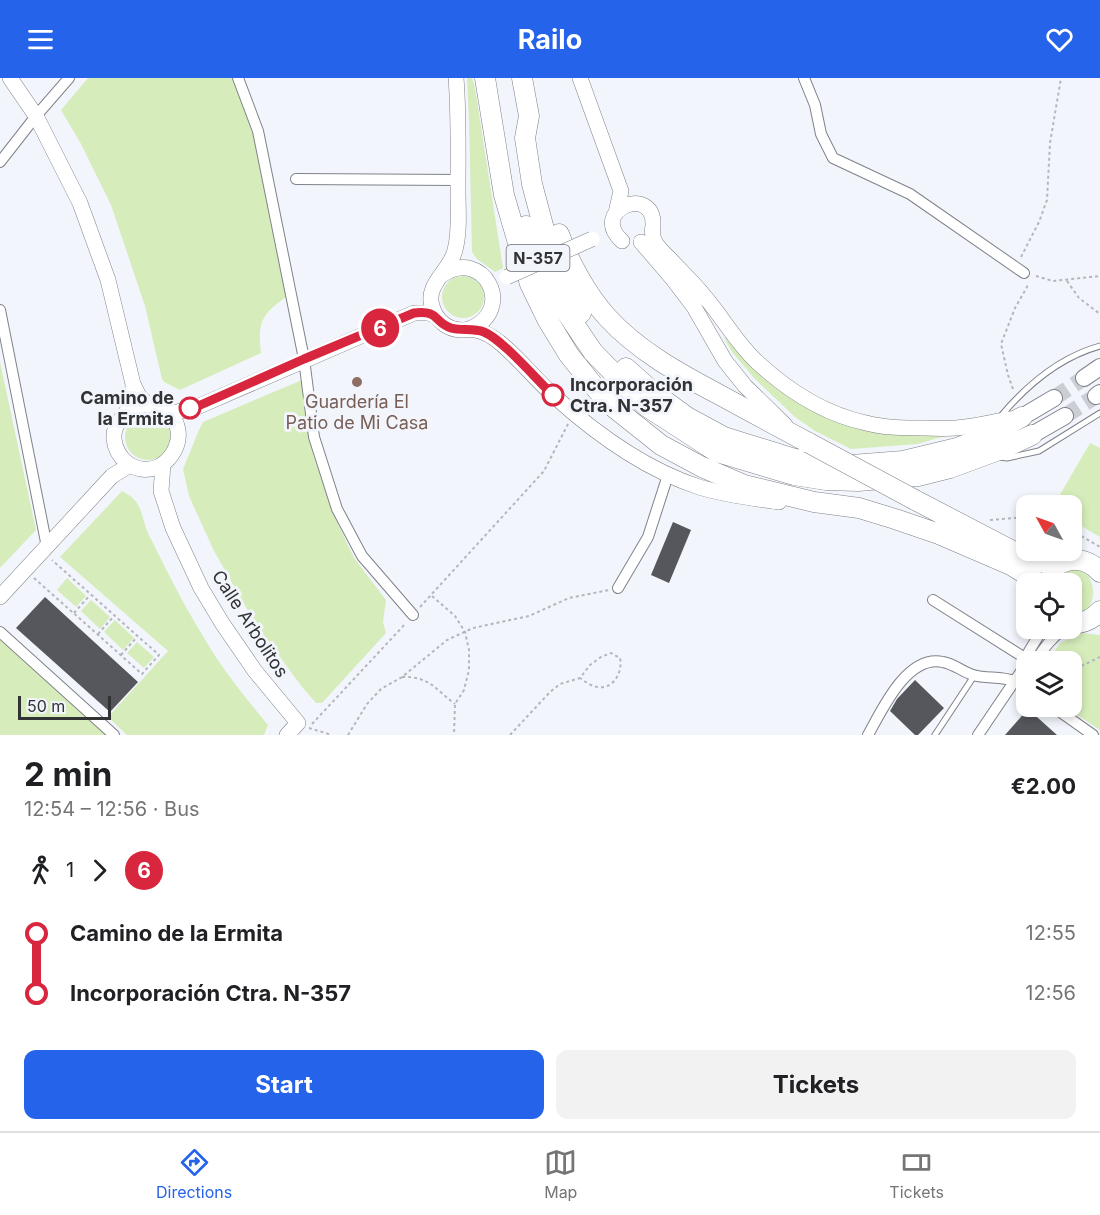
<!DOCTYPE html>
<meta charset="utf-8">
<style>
body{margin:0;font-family:Inter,sans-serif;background:#f2f2f2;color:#202124;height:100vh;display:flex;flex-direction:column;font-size:22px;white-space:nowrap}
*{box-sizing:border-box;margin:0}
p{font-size:20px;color:#757577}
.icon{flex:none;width:33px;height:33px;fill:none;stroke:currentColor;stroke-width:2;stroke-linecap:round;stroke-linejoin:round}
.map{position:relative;height:657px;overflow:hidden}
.sheet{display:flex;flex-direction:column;background:#fff;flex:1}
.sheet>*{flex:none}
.badge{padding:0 12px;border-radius:20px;font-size:21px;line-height:39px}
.needle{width:39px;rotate:310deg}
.tools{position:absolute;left:1016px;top:417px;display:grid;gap:12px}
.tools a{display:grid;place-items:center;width:66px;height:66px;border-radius:12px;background:#fff;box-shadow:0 3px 9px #0003;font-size:30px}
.scale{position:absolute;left:18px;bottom:15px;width:93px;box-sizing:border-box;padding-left:6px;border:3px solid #313234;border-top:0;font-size:16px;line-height:21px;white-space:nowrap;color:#313234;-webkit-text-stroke:4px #f2f5fc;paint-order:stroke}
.map>.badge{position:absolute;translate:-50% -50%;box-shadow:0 0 0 3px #fff}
.legs{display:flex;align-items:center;gap:9px;height:66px;padding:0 24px;font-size:20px}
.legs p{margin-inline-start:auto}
.overview{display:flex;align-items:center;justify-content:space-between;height:102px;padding:0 24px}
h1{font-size:33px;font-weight:700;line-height:45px}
.primary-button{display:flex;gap:12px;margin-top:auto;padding:12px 24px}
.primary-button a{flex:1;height:69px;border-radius:12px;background:#2563eb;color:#fff;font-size:24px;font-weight:700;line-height:69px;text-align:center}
.primary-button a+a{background:#f2f2f2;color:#202124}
ul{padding:0 24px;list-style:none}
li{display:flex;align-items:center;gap:21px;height:60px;font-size:22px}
li i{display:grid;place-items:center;width:9px;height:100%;margin:0 8px;background:currentColor}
li i::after{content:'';width:15px;height:15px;margin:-8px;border:4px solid;border-radius:50%;background:#fff}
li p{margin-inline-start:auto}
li:first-child i{background:linear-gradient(#0000 50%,currentColor 0)}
li:last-child i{background:linear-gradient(currentColor 50%,#0000 0)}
header{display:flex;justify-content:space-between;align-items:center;height:78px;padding:0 24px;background:#2563eb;color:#fff;font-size:27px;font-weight:700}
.dock{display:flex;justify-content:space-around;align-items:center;height:84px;border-top:2px solid #e0e0e0;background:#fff;font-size:16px;color:#757577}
.dock a{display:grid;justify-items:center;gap:3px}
.dock .current{color:#2563eb}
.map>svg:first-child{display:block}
</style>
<header><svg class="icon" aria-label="menu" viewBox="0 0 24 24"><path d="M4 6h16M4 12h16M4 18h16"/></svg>Railo<svg class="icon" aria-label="heart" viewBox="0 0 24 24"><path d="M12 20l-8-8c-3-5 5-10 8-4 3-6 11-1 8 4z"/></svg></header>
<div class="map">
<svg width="1100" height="657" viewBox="0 0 1100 657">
<rect width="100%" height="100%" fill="#f2f5fc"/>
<path fill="#d6edbb" d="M 88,0 L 234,0 L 254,51 L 289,217 C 263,235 257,242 261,275 L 180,312 L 164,304 L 162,301 L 145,228 L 111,127 L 81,66 L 61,32 Z
M 467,0 L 472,0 L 475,10 L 503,190 L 495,194 L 477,181 L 472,174 L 469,42 Z
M442 219a21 21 0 1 1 42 0a21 21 0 1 1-42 0Z
M 723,258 L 760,295 L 800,325 L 951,356 L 918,366 L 851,371 L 815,353 L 795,339 L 755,301 L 732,274 Z
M 0,284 L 36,452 L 0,490 Z
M 302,302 L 306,346 L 314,380 L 337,444 L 354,480 L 386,522 L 383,544 L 386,555 L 322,625 L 316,625 L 302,609 L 255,545 L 214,473 L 189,418 L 183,391 L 199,352 L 203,344 Z
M125 359a23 23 0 1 1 46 0a23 23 0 1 1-46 0Z
M 1090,365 L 1100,370 L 1100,459 L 1071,442 L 1071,428 L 1054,427 Z
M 122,413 C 145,425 139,436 149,457 C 166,491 183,526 203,558 C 221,590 245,619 268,647 L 264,657 L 127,657 L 108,639 L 168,573 L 60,479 Z
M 1074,491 C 1100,491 1100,541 1071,535 L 1071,506 L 1056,506 C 1060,497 1065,494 1074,491 Z
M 67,500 L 86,518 L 76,529 L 57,512 Z
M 91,522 L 110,539 L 100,551 L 81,533 Z
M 115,542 L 134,560 L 123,572 L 104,554 Z
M 1081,555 L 1100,557 L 1100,652 L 1065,629 L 1071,628 L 1071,584 L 1048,583 L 1060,565 Z
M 0,557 L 107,657 L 0,657 Z
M 137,564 L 154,579 L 144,590 L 127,575 Z"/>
<path fill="#55575d" d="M 673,444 L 691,452 L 669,505 L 651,497 Z
M 45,519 L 138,604 L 110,634 L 16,550 Z
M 915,602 L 944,630 L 918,657 L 915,657 L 890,633 L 897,621 Z
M 1028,631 L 1057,657 L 1005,657 Z"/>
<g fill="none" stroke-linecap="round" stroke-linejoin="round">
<path stroke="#cbced4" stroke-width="16" stroke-dasharray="16 8" stroke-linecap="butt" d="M 1054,320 L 1084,300
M 1065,338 L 1096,318"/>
<defs>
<path id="lane" d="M 1000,339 C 1026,308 1060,279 1100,268
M 1000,379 L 1007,380 L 1039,373 L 1100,335
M 935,657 L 974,598"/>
<path id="street" d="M 238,0 L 258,53 L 304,281 L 314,359 L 337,431 L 362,478 L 413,537
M 804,0 L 815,27 L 821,56 L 833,80 L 910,116 L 1024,195
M 0,84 L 36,38 L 69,0
M 296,101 L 458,102
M 0,232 L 47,469
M 618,510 L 648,459 L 668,397
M 933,522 L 1025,580
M 0,554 L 114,657
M 1035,584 C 1044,570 1051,560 1065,550
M 1052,628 L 1093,657
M 868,657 C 882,632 907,576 943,584 C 954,586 963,594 973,597 C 986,601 1001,598 1014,603 C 1018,604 1022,608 1026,611
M 978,657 L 1022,592 L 1025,580 L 1043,550"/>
<path id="secondary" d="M 10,0 L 36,38 L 80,125 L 108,202 L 133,306 L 139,318 L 148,327
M 456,0 C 459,37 458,76 458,113 C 458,132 460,153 455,172 C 451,192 425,206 432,228 C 436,242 447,252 462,252 C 466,252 470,251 475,252 C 484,254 492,258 499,264 C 519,280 535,301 554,318 C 596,356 644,391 699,409 C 724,417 752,420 779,424
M 580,0 L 621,113 L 616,135
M 622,163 C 588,132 655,105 653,148 C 652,153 652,157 654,162 C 657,169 663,174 668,179 C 680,192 694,205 705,219 C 723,240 736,264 756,283 C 787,312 824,336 866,345 C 885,350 905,350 924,350 C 935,350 946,351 956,350 C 974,349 992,344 1010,341
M 641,164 L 672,200 L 694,229 L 725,283 L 745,308 L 785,347
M 442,197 C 484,168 517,233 469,251
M 126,334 C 137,327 149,324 161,330 C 201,351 164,411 127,385 C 120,379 115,371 114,361 C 113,348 120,343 127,333 C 132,324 133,316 133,306
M 167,334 L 173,335 L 197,329 L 414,235 L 430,235 L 436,238
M 163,386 L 161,413 L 173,450 L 201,510 L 222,545 L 255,593 L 298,645 L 287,657
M 0,519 L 112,398 L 130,387"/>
<path id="primary" d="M 1084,300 L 1100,289
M 1096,318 L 1100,315
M 1022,339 L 1054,320
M 1032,357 L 1065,338"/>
<path id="highway" d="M 485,0 L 504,117 L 530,206 L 547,241 L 569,277 L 598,313 L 612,328 L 661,367 L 702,389 L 744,407 L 814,424 L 859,430 L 895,441 L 939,456 L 1011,487 L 1032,500 L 1037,506
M 522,0 L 529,38 L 525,60 L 532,106 L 545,155 L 560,198 L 581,235
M 526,148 L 529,159 L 548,207 L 593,274 L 646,328 L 717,374 L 794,397 L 826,402 L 858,403 L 918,398 L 950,390 L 1004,370 L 1032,357
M 559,156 C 569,184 587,217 607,239 C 638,273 680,296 720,317 C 749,333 779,349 809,365
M 626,290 L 654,315 L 687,339 L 724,359 L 795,381 L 852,387 L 903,383 L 957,370 L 982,360 L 1022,339
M 915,422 L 1024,479 L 1051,487 L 1061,484
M 1052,491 C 1067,478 1087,479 1100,494
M 1071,545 C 1083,546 1092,542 1100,533"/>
</defs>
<use href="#lane" stroke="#7f8288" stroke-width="7"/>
<use href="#street" stroke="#7f8288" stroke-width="12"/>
<use href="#secondary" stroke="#7f8288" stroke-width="16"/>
<use href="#primary" stroke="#7f8288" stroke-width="18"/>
<use href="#highway" stroke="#7f8288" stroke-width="21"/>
<path stroke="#b4b6bc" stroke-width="2" stroke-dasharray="3 3" stroke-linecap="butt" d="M 1021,179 L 1039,144 L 1047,122 L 1050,65 L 1061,0
M 1036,198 L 1053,203 L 1100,198
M 1067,203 L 1079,220 L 1100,236
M 1013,311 L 1008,297 L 1001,266 L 1015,230 L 1027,209 L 1027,207
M 990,442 L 1026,439
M 1071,452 L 1100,469
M 34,500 L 142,596 L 159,577 L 52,482
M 432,518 L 455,538 L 465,554 L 469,572 L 469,592 L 464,612 L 455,626 L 454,657
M 420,529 L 544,393 L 568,346
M 74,535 L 90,517
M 98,556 L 114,538
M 121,577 L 137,559
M 1071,594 L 1077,590 L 1100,579
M 402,599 C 429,598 435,611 455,626
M 312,646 L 406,545
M 309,650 L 332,657
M 348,657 L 367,626 L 381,611 L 402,599 L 447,562 L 473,550 L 529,538 L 569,520 L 609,512
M 510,657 L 550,614 L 560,606 L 580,600 L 590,587 L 601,579 L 611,575 L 620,580 C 623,593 614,611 599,609 C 592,609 586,604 580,600"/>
<use href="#lane" stroke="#fff" stroke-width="5"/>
<use href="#street" stroke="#fff" stroke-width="10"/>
<use href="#secondary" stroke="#fff" stroke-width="15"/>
<use href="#primary" stroke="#fff" stroke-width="16"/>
<use href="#highway" stroke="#fff" stroke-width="20"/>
<defs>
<path id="secondary-bridge" d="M 507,199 L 592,161"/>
<path id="highway-bridge" d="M 809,365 L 915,422"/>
</defs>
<use href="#secondary-bridge" stroke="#7f8288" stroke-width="16" stroke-linecap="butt"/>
<use href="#highway-bridge" stroke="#7f8288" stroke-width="21" stroke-linecap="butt"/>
<use href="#secondary-bridge" stroke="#fff" stroke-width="15"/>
<use href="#highway-bridge" stroke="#fff" stroke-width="20"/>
</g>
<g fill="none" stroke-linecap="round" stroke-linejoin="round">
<defs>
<path id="line-1" d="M 190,330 L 196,329 L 304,281 L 414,235 C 440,232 433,244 451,250 C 462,253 473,250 484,254 C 503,262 536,301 553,317"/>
</defs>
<use href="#line-1" stroke="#fff" stroke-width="14"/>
<use href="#line-1" stroke="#d7263d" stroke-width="9"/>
</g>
<circle fill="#8d6e63" stroke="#f2f5fc" stroke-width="2" cx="357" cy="304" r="6"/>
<g fill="#fff" stroke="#d7263d" stroke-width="3">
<circle cx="553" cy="317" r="10"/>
<circle cx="190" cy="330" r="10"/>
</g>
<g text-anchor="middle" stroke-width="6" stroke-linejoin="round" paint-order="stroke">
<rect fill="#f2f5fc" stroke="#6b6c70" stroke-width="1.5" x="506.5" y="167" width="63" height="26" rx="4.5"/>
<g font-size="16" font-weight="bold" fill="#313234">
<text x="538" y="186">N-357</text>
</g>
<g font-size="18" font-weight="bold" fill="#313234" stroke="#f2f5fc" text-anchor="start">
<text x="570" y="313">Incorporación<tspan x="570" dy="21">Ctra. N-357</tspan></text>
<text x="174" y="326" text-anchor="end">Camino de<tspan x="174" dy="21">la Ermita</tspan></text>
</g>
<g font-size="18" fill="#785e54" stroke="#f2f5fc">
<text x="357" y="330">Guardería El<tspan x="357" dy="21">Patio de Mi Casa</tspan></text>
</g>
<g font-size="18" fill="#313234" stroke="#f2f5fc">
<text transform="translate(250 546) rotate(57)" y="6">Calle Arbolitos</text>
</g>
</g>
</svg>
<div class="tools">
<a><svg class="needle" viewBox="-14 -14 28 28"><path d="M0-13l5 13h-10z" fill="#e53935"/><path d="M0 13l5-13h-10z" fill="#757577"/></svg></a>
<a><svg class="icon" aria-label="locate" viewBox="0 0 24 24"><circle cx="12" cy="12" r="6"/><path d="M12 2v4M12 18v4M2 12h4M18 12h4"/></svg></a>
<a><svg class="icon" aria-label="layers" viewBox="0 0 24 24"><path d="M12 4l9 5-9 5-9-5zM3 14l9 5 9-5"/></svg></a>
</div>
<div class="scale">50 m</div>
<b class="badge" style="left:380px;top:250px;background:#d7263d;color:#fff">6</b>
</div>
<section class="sheet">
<div class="overview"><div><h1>2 min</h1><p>12:54 – 12:56 · Bus</p></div><b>€2.00</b></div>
<div class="legs"><svg class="icon" aria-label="walk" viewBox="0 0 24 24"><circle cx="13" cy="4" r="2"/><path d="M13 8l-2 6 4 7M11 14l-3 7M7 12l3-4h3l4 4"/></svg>1<svg class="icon" aria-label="forward" viewBox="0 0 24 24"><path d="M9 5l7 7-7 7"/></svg><b class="badge" style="background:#d7263d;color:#fff">6</b></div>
<ul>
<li><i style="color:#d7263d"></i><b>Camino de la Ermita</b><p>12:55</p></li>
<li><i style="color:#d7263d"></i><b>Incorporación Ctra. N-357</b><p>12:56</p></li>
</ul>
<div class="primary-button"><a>Start</a><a>Tickets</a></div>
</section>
<nav class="dock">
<a class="current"><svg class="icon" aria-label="directions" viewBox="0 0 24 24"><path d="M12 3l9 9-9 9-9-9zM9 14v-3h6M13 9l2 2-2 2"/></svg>Directions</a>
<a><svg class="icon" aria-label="map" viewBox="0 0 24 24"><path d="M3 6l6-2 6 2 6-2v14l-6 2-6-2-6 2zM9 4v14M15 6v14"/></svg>Map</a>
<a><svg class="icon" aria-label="tickets" viewBox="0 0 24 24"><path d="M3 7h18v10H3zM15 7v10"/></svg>Tickets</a>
</nav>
